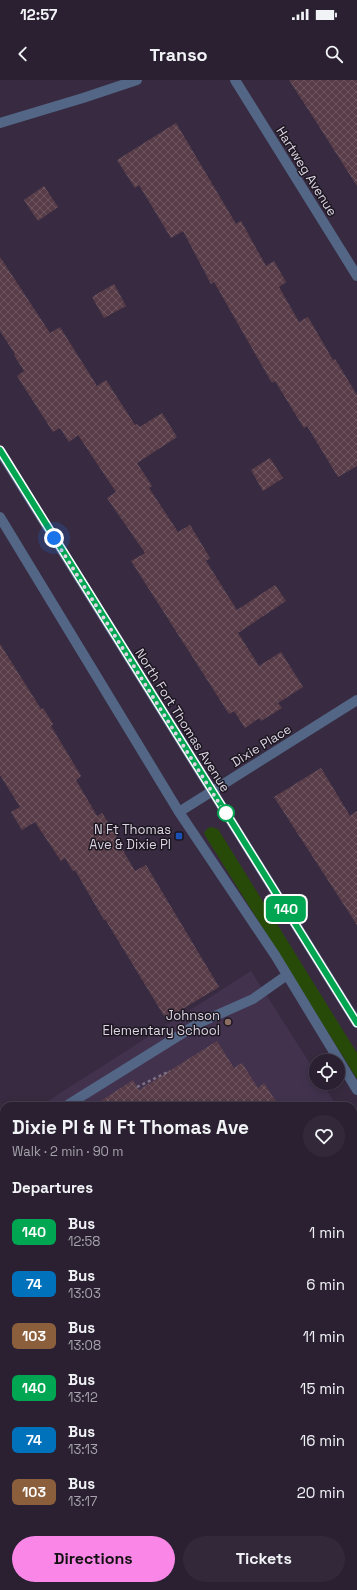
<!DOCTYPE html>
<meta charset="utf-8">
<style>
body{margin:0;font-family:"Space Grotesk",sans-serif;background:#322839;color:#f1f3f6;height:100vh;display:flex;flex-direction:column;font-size:15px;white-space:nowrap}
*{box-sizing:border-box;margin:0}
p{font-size:13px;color:#a5a3ab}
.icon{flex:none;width:22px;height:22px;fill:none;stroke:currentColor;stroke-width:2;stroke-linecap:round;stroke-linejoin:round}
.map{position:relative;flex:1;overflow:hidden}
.panel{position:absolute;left:0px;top:1022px;width:357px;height:488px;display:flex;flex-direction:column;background:#2a2031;border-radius:12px 12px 0 0;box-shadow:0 2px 10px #0003,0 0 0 1px #463e4d}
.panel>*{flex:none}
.badge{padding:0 8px;border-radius:6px;font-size:14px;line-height:26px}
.tools{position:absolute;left:309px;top:974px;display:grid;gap:8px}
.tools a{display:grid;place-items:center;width:36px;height:36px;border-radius:50%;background:#2a2031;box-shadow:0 2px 10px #0003,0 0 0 1px #463e4d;font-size:20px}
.you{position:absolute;width:20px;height:20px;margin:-10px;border:3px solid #fff;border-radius:50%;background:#1a73e8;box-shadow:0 0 0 6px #1a73e833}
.map>.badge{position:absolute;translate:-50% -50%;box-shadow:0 0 0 2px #fff}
h2{padding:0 12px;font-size:15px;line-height:36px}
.round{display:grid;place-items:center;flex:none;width:42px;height:42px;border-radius:21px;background:#322839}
.head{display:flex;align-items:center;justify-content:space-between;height:68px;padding:0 12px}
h1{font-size:19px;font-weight:700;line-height:30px}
.primary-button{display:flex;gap:8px;margin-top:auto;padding:8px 12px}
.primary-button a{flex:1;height:46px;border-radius:24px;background:#fa87e7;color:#111;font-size:16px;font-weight:700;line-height:46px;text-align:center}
.primary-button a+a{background:#322839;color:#f1f3f6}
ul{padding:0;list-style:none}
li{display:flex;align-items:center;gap:12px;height:52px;padding:0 12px}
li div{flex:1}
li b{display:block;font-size:15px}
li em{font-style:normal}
li .badge{min-width:44px;font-weight:700;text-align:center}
.status{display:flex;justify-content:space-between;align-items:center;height:28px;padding:0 20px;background:#2a2031;direction:ltr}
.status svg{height:11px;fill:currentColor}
header{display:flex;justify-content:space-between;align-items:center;height:52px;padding:0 12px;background:#2a2031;font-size:18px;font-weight:700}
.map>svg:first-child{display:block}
</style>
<div class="status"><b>12:57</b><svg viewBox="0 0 49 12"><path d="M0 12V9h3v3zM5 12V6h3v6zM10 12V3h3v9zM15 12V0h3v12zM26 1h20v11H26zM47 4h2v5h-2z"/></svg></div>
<header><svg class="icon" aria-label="back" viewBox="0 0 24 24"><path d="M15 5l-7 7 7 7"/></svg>Transo<svg class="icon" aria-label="search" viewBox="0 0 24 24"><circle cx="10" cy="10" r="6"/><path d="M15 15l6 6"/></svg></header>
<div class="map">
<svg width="357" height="1510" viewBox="0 0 357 1510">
<defs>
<pattern id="forest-firs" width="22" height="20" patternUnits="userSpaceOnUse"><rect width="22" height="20" fill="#284a09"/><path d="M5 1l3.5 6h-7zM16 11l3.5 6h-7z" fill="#47632d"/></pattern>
<pattern id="building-cross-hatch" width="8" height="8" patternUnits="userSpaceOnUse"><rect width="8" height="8" fill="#583d49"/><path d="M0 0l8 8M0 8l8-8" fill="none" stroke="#705863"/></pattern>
</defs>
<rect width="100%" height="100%" fill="#382b41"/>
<path fill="#42324e" d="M 251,891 L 316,993 L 316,1003 L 322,1003 L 337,1026 L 40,1026 Z
M 4,1049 L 4,1257 L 0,1250 L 0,1051 Z
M 353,1051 L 357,1057 L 357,1379 L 353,1376 Z"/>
<path fill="#284a09" d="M 211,747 L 218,749 L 357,973 L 357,999 L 206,757 L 204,753 L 208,748 Z
M 267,1506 L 313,1506 L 312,1510 L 268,1510 Z"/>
<path fill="url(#forest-firs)" d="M 0,1250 L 4,1257 L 4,1506 L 267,1506 L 268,1510 L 0,1510 Z"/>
<path fill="url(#building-cross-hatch)" d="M 289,0 L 357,0 L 357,106 L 315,40 Z
M 176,43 L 236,144 L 241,141 L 266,186 L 274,181 L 286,202 L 279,207 L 299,242 L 308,237 L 333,280 L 335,279 L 357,315 L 357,386 L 338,397 L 307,346 L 304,348 L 275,301 L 272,303 L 214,202 L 211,204 L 183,151 L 171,158 L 139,105 L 135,108 L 117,80 Z
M 44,106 L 58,127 L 38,141 L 24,120 Z
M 0,177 L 50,253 L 60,247 L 97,306 L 106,300 L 135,345 L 137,344 L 140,347 L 162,333 L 177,357 L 137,383 L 152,406 L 149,408 L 178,452 L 190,445 L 210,478 L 206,481 L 237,530 L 275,505 L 286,521 L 238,553 L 259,586 L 281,572 L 303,607 L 278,623 L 282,628 L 261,641 L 259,638 L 245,648 L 234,631 L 229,634 L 131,481 L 145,473 L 107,418 L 116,412 L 78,355 L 69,362 L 60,348 L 53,352 L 17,296 L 24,291 L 14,275 L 15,274 L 0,251 Z
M 114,204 L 126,226 L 104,238 L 92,217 Z
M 270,378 L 283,398 L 263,411 L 251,390 Z
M 0,564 L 41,629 L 43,628 L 53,644 L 51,646 L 81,696 L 76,700 L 97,736 L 102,733 L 117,756 L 115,757 L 135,791 L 146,785 L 219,907 L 166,939 L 105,839 L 104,840 L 75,790 L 73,791 L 65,778 L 61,781 L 35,742 L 22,750 L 11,732 L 20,727 L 0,695 Z
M 321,688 L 350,736 L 357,731 L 357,845 L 274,717 Z
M 217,961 L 234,988 L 242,983 L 258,1008 L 264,1003 L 279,1026 L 93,1026 L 133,1000 L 139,1010 Z"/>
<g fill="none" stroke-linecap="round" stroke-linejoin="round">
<path stroke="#7d7285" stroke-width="2.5" stroke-dasharray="3 3" stroke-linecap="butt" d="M 137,1007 L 170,991
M 353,1059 L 357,1056
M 353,1145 L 357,1148"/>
<path stroke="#536686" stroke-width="10" d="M 235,0 L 357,196
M 0,43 L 83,18 L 137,0
M 0,371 L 357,943
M 0,437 L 179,732 L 275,875 L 357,1010
M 179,732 L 357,620
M 66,1026 L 199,943 L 253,919 L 287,895
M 0,1073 L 1,1069 L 4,1066
M 0,1081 L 4,1093"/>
</g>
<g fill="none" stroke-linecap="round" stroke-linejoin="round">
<defs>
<path id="line" d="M 0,370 L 357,943"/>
</defs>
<use href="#line" stroke="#fff" stroke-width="9"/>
<use href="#line" stroke="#00a651" stroke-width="6"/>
<path stroke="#ddd5e3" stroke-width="4" stroke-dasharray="0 7.2" d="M 54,458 L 227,736 L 226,733"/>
</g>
<circle fill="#fff" stroke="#00a651" stroke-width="2" cx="226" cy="733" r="8"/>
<rect fill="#1a4fb4" stroke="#1c1721" stroke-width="1.5" x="175" y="752" width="8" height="8" rx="2"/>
<circle fill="#8d6e63" stroke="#1c1721" stroke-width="1.5" cx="228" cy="942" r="4"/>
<g text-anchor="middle" stroke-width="3" stroke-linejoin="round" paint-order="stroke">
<g font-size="13" fill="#ddd5e3" stroke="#1c1721">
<text transform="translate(307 91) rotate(58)" y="5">Hartweg Avenue</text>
<text transform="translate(183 640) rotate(58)" y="5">North Fort Thomas Avenue</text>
<text transform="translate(261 665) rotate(-32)" y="5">Dixie Place</text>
</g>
<g font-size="13" fill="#ddd5e3" stroke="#1c1721" text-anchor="end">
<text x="171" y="754">N Ft Thomas<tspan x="171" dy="15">Ave &amp; Dixie Pl</tspan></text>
<text x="220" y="940">Johnson<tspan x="220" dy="15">Elementary School</tspan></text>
</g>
</g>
</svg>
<div class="tools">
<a><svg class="icon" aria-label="locate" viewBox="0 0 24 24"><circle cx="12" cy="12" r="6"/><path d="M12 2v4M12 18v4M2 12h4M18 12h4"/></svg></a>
</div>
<div class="you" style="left:54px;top:458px"></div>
<b class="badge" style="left:286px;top:829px;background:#00a651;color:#fff">140</b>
<section class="panel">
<div class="head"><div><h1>Dixie Pl &amp; N Ft Thomas Ave</h1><p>Walk · 2 min · 90 m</p></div><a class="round"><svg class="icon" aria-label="heart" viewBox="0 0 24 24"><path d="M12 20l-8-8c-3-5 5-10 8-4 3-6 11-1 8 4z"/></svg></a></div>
<h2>Departures</h2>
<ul>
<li><span class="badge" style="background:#00a651;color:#fff">140</span><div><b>Bus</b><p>12:58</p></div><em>1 min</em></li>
<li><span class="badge" style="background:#0072bc;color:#fff">74</span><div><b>Bus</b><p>13:03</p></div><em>6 min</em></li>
<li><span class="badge" style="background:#8b5e3c;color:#fff">103</span><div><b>Bus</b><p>13:08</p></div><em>11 min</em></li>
<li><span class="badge" style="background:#00a651;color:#fff">140</span><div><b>Bus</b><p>13:12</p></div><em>15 min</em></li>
<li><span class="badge" style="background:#0072bc;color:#fff">74</span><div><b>Bus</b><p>13:13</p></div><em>16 min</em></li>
<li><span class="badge" style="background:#8b5e3c;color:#fff">103</span><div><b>Bus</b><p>13:17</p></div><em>20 min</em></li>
</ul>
<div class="primary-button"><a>Directions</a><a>Tickets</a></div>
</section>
</div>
